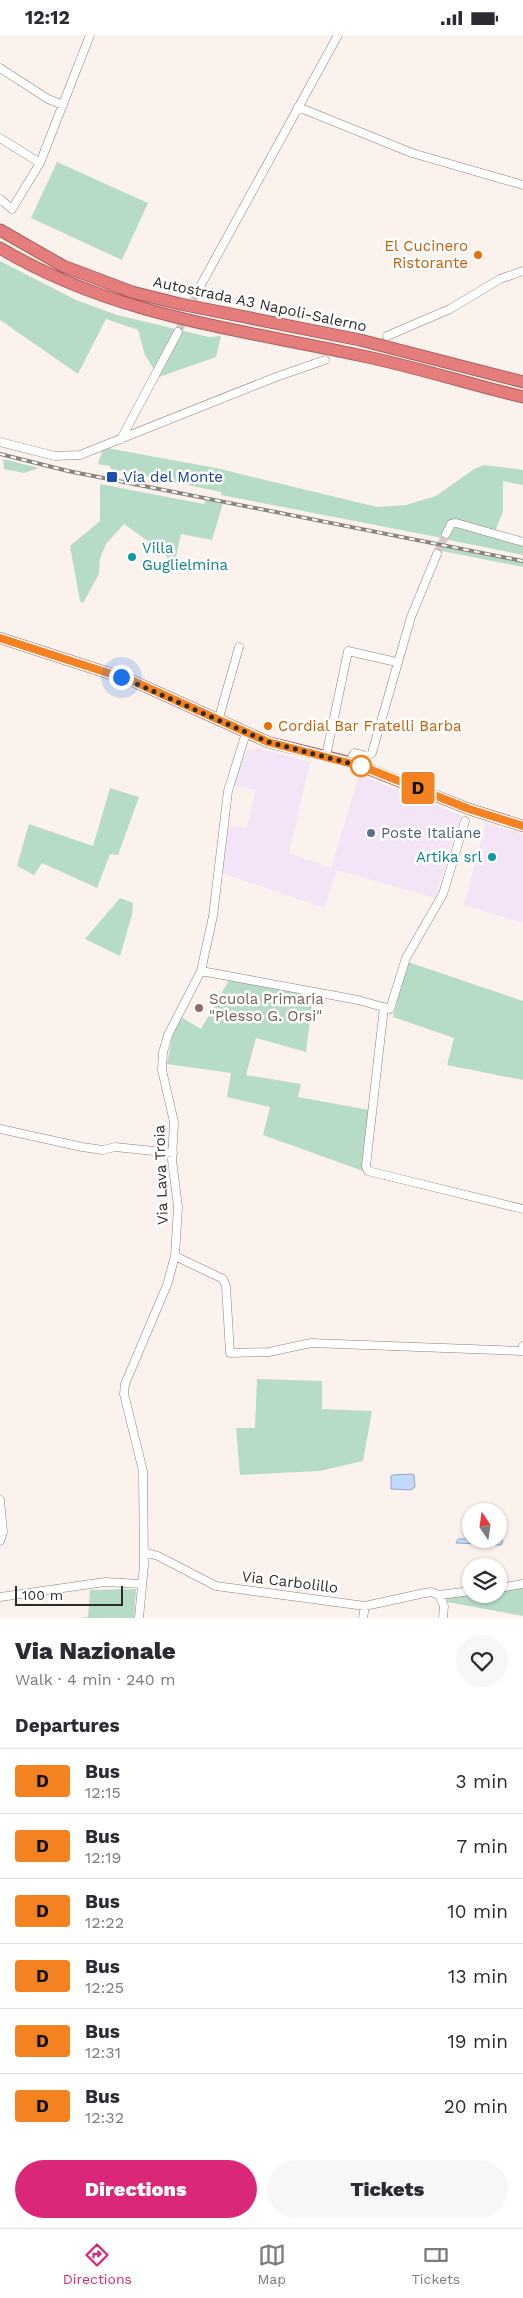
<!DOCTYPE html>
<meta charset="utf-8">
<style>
body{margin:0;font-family:"Work Sans",sans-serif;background:#f7f7f7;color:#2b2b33;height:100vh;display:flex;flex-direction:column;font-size:19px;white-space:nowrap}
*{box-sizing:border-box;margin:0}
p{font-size:16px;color:#7c7c81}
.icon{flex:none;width:28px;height:28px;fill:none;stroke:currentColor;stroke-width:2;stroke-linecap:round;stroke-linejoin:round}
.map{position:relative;height:1583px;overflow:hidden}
.panel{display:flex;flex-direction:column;background:#fff;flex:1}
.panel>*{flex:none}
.badge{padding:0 10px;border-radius:4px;font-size:18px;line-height:32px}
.needle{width:32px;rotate:347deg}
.tools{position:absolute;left:462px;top:1468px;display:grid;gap:10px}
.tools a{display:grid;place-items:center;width:45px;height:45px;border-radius:50%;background:#fff;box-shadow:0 1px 4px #0004;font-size:25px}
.scale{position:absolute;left:15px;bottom:12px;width:108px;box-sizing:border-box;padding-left:5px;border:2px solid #312b28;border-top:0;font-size:14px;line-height:18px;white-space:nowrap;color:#312b28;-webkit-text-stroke:4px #fff;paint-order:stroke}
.you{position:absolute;width:25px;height:25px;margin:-12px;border:4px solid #fff;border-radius:50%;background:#1a73e8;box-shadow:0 0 0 8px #1a73e833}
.map>.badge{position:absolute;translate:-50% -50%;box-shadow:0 0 0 2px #fff}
h2{padding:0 15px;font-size:19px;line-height:45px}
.round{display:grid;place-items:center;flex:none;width:52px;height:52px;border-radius:26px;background:#f7f7f7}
.overview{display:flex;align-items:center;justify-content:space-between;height:85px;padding:0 15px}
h1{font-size:24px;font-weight:800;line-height:38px}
.action{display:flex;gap:10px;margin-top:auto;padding:10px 15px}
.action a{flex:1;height:58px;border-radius:30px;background:#db2777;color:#fff;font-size:20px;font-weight:800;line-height:58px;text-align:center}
.action a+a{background:#f7f7f7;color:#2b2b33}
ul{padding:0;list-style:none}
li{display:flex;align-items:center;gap:15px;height:65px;padding:0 15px;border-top:1px solid #e1e1e2}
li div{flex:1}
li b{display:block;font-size:19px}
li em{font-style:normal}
li .badge{min-width:55px;font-weight:700;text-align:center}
.status{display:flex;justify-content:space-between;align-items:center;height:35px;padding:0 25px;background:#fff;direction:ltr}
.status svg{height:14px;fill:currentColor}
.menu{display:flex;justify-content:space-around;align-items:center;height:70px;border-top:1px solid #e1e1e2;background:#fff;font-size:14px;color:#7c7c81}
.menu a{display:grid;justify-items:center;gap:2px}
.menu .active{color:#db2777}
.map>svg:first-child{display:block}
</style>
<div class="status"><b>12:12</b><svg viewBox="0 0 49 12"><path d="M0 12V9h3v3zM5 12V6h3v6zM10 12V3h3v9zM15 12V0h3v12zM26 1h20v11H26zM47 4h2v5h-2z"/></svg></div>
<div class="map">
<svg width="523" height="1583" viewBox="0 0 523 1583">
<rect width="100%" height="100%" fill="#fcf2ed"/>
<path fill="#f4e4f7" d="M 258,713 L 310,727 L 289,818 L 331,833 L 359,740 L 461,780 L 435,863 L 337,835 L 324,873 L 222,838 L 226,790 L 247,793 L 255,755 L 232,750 L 241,724 L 248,716 Z
M 486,788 L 523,799 L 523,888 L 464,870 Z"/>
<path fill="#b6dcc7" d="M 57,127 L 148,168 L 122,225 L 31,183 Z
M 0,226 L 76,265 L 117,280 L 209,302 L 221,301 L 216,322 L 159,342 L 145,320 L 138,295 L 106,284 L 78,339 L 0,285 Z
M 107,413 L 216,433 L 377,472 L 406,470 L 436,461 L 474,434 L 484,430 L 523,435 L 523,450 L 503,446 L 503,477 L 495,496 L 448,490 L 442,503 L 221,460 L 221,457 L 111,434 L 110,431 L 98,429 L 103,414 Z
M 3,424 L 39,433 L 24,438 L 4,434 Z
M 100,449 L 204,469 L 205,465 L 223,468 L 212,505 L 181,499 L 174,531 L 162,516 L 124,489 L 106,509 L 100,523 L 99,539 L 83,568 L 80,566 L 70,511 L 100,486 Z
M 456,490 L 523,509 L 523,520 L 444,504 L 451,491 Z
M 438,510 L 523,527 L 523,532 L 437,515 Z
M 110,753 L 139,762 L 118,820 L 110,819 L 97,853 L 42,828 L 34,840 L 17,831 L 29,789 L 93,811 Z
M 120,863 L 133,868 L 132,880 L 120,921 L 85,904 Z
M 408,927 L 523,966 L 523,1045 L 447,1030 L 454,1003 L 393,982 Z
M 229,945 L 313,961 L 306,1017 L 256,1003 L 246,1040 L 301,1049 L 298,1062 L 369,1075 L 363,1136 L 263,1100 L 270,1072 L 227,1062 L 231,1038 L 167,1029 L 172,1002 L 181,982 L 201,994 Z
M 257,1344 L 322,1346 L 322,1374 L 372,1376 L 363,1426 L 320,1436 L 240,1440 L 236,1393 L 255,1393 Z
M 523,1551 L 523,1581 L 447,1567 L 447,1562 L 471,1559 L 499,1559 L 499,1554 Z
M 136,1554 L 134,1583 L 80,1583 L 88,1582 L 90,1555 Z"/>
<path fill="#c0dbff" stroke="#95a6be" d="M 412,1439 L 414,1440 L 415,1452 L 411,1455 L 391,1454 L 391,1441 L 393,1440 Z
M 499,1503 L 503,1506 L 501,1510 L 456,1508 L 458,1504 Z"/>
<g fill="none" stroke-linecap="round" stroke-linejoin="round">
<path stroke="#d3cac6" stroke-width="8" stroke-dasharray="8 4" stroke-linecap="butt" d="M 178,297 L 196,259
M 437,519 L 446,499"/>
<defs>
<path id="minor" d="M 0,33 L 48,64 L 63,70
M 298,72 L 412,118 L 523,150
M 0,103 L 40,128
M 0,164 L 12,174 L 40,128 L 90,0
M 196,259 L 338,0
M 387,301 L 450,274 L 500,244 L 523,236
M 121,404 L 178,297
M 0,407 L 55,421 L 80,420 L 276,342 L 325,325
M 446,499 L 451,489 L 456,488 L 523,507
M 218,686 L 239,612
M 326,721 L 348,616 L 392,626
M 350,727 L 354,718 L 367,721 L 372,718 L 411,582 L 437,519
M 201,936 L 358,965 L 390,974 L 406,923 L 443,859 L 465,786
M 384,972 L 366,1131 L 368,1136 L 523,1174
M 0,1094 L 82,1112 L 103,1115 L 115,1112 L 173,1118
M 175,1221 L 223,1244 L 226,1251 L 230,1318 L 269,1317 L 311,1308 L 523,1316 L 523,1311
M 0,1465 L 3,1497 L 0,1506
M 144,1517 L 158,1521 L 216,1551 L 365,1571 L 420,1559 L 431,1557 L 439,1560 L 471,1556
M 499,1553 L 523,1549
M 439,1560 L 444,1571 L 443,1583
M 0,1562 L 105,1547 L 142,1549
M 139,1583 L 144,1530 L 143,1436 L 124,1359 L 125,1349 L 167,1250 L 175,1221 L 178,1172 L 172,1125 L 174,1087 L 162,1035 L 163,1017 L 168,1000 L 201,936 L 213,881 L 228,756 L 246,698
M 363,1583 L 365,1571"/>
<path id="major" d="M 0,603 L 133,646 L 268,707 L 350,727 L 469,774 L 523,791"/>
<path id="highway" d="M 0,195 L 63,231 L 132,257 L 180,269 L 360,305 L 523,347
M 0,213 C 112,280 232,293 358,320 C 413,331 468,349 523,362"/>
</defs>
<use href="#minor" stroke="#8f7f77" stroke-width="9"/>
<use href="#major" stroke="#a6605f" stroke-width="12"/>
<use href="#highway" stroke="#a6605f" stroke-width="13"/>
<use href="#minor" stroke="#fff" stroke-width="8"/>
<use href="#major" stroke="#efb1b1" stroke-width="10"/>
<use href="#highway" stroke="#e57d7d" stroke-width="11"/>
<defs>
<path id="rail" d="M 0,419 L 68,436 L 523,526"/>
</defs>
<use href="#rail" stroke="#8a837f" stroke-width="4"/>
<use href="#rail" stroke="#fff" stroke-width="2" stroke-dasharray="5.5" stroke-linecap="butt"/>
</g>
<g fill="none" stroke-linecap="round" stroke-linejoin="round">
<defs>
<path id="line" d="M 0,603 L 133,646 L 268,707 L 364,732 L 469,774 L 523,791"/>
</defs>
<use href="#line" stroke="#fff" stroke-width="11"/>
<use href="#line" stroke="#f58220" stroke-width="8"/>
<path stroke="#312b28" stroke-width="5" stroke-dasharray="0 9" d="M 121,642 L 268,707 L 364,732 L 361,731"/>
</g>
<g fill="#e8710a" stroke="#fff" stroke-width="2">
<circle cx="478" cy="220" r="5"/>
<circle cx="268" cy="691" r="5"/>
</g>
<rect fill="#1a4fb4" stroke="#fff" stroke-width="2" x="106" y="436" width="12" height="12" rx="2.5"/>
<g fill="#0f9aa8" stroke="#fff" stroke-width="2">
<circle cx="132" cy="522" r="5"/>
<circle cx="492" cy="822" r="5"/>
</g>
<circle fill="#fff" stroke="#f58220" stroke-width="2.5" cx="361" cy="731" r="10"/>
<circle fill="#5c6f8a" stroke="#fff" stroke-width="2" cx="371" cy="798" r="5"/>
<circle fill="#8d6e63" stroke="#fff" stroke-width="2" cx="199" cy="973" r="5"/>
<g text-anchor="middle" stroke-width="5" stroke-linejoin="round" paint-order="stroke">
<g font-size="15" fill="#c56008" stroke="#fff" text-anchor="end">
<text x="468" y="216">El Cucinero<tspan x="468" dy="17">Ristorante</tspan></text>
<text x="278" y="696" text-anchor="start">Cordial Bar Fratelli Barba</text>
</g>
<g font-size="15" fill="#312b28" stroke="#fff">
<text transform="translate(260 269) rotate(12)" y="5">Autostrada A3 Napoli-Salerno</text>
<text transform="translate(161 1140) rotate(-92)" y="5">Via Lava Troia</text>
<text transform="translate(290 1547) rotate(7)" y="5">Via Carbolillo</text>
</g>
<g font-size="15" fill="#164399" stroke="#fff" text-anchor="start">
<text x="123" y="447">Via del Monte</text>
</g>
<g font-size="15" fill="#0d838f" stroke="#fff" text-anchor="start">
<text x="142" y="518">Villa<tspan x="142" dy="17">Guglielmina</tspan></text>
<text x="482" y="827" text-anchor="end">Artika srl</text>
</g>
<g font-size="15" fill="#4e5e75" stroke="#fff" text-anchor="start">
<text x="381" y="803">Poste Italiane</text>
</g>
<g font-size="15" fill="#785e54" stroke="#fff" text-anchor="start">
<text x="209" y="969">Scuola Primaria<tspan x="209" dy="17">"Plesso G. Orsi"</tspan></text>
</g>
</g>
</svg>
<div class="tools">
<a><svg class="needle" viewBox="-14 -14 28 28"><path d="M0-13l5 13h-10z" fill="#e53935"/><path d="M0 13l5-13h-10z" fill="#7c7c81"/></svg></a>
<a><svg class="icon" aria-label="layers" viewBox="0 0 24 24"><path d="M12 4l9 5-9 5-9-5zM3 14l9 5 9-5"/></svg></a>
</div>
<div class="scale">100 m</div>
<div class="you" style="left:121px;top:642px"></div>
<b class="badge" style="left:418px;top:753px;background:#f58220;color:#111">D</b>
</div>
<section class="panel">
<div class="overview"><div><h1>Via Nazionale</h1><p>Walk · 4 min · 240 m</p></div><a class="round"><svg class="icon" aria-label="heart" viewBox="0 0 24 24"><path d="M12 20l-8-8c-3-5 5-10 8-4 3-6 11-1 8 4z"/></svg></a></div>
<h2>Departures</h2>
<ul>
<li><span class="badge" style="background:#f58220;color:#111">D</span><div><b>Bus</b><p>12:15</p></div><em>3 min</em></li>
<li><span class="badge" style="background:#f58220;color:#111">D</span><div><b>Bus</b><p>12:19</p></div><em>7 min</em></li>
<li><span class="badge" style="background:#f58220;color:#111">D</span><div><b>Bus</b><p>12:22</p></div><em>10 min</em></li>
<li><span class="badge" style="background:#f58220;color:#111">D</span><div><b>Bus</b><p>12:25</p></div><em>13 min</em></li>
<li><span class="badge" style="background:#f58220;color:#111">D</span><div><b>Bus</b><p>12:31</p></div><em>19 min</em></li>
<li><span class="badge" style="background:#f58220;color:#111">D</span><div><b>Bus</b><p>12:32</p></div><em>20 min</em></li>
</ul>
<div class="action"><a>Directions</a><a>Tickets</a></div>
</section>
<nav class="menu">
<a class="active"><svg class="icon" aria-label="directions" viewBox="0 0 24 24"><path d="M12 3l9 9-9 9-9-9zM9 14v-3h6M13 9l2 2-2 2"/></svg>Directions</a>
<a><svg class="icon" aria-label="map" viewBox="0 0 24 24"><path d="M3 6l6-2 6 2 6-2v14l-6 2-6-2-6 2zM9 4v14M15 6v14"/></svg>Map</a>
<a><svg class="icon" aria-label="tickets" viewBox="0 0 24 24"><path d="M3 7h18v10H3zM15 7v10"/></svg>Tickets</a>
</nav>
